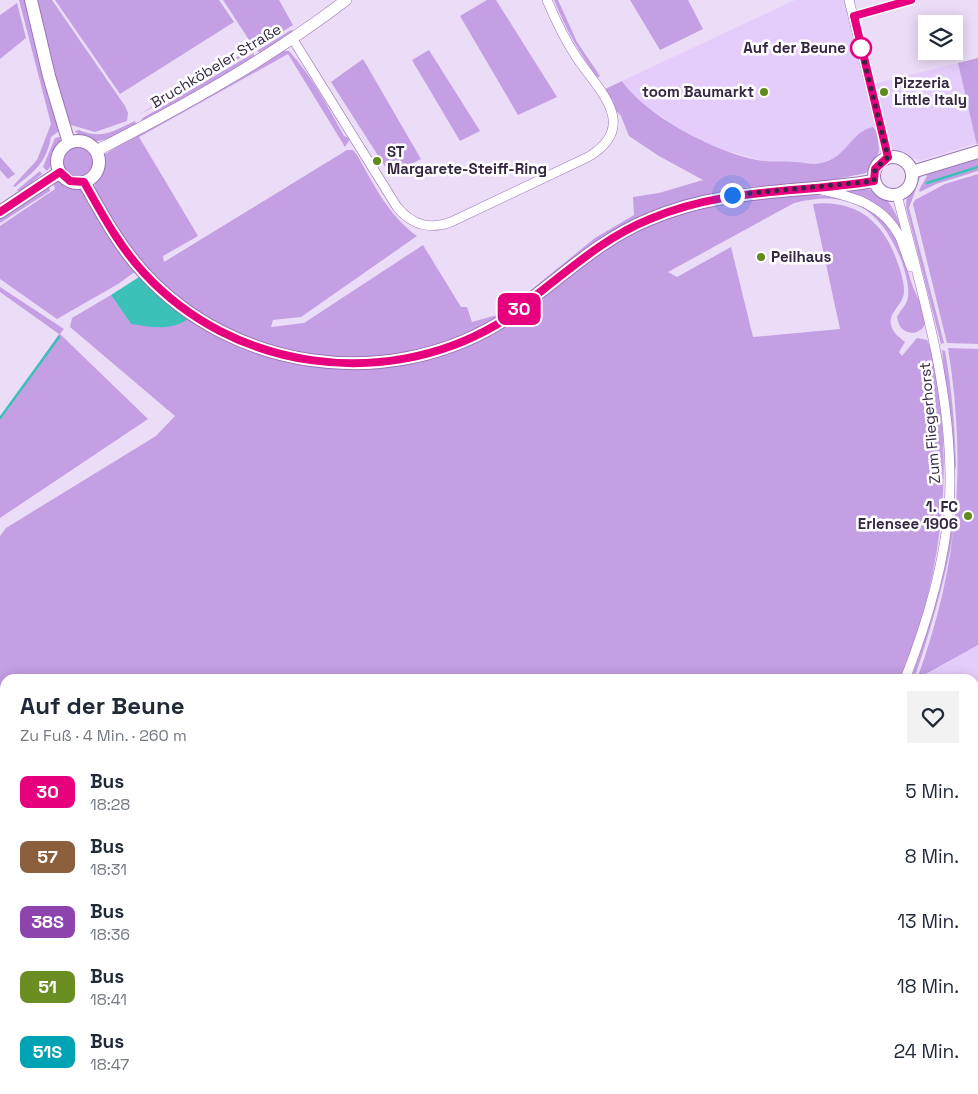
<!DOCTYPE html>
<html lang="de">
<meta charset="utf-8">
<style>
body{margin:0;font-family:"Space Grotesk",sans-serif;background:#f2f2f3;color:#1f2937;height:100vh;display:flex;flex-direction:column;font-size:19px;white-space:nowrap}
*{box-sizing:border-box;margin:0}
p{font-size:16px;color:#747a83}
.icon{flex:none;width:28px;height:28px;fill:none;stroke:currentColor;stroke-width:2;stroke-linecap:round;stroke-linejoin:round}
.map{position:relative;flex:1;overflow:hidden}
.side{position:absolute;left:0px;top:674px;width:979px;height:421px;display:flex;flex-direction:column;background:#fff;border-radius:15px 15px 0 0;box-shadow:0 2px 12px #0003}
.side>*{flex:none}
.badge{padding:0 10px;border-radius:8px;font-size:18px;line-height:32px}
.controls{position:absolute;left:918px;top:15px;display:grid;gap:10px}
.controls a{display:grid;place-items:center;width:45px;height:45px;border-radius:0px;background:#fff;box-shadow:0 2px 12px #0003;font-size:25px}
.you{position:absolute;width:25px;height:25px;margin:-12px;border:4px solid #fff;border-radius:50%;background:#1a73e8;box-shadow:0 0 0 8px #1a73e833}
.map>.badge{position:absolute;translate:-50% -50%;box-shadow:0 0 0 2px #fff}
.round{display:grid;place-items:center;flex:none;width:52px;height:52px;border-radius:0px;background:#f2f2f3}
.overview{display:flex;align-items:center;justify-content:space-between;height:85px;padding:0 20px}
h1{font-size:24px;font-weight:700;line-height:38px}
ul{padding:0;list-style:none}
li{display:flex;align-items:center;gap:15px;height:65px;padding:0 20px}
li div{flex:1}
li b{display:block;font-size:19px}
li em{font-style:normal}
li .badge{min-width:55px;font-weight:700;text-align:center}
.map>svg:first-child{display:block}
</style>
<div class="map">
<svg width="978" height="1094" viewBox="0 0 978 1094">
<rect width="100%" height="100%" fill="#ebdcf8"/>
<path fill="#e5cdfb" d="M 795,0 L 844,0 L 869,85 L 958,63 L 977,143 L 922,160 L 910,158 L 899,152 L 880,155 L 877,132 L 856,135 L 848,148 L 837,157 L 820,163 L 764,161 L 714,147 L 686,133 L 632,96 L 622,81 Z
M 978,645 L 978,1094 L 752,1094 L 753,1090 L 974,1090 L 974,679 L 919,679 Z"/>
<path fill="#c49fe3" d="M 19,0 L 27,0 L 59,131 L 51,137 C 46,163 35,171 15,187 L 13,186 L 37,160 L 51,124 Z
M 35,0 L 52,0 L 125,106 L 128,113 L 127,121 L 95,132 L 71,125 L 58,93 Z
M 55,0 L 219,0 L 234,22 L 120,94 Z
M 223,0 L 279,0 L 293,25 L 255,49 Z
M 487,0 L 496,0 L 557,97 L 518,115 L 460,16 Z
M 554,0 L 558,0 L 577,42 L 600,76 L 597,78 C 580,53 565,28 554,0 Z
M 630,0 L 688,0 L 703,29 L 660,50 Z
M 17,3 L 26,38 L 0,59 L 0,15 Z
M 291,30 L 294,31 L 262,54 L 257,51 Z
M 251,49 L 251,51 L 197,84 L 138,115 Z
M 429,50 L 480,131 L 460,141 L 412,60 Z
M 280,51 L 289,51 C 312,76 328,107 344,136 L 350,139 L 345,147 L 288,54 L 139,137 L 198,236 L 163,256 L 164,262 L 347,150 L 353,150 L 357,155 C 374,185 388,215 417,236 L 301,317 L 273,320 L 271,327 L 304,323 L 423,245 L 461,307 L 467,307 L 472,322 L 497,315 L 515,303 L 595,238 L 634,215 L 633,197 L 659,193 L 703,180 L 659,156 L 629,136 L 621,116 L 599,92 L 622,81 C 647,117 720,155 763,161 C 773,162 784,161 794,162 C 802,162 813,165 821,163 C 847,158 850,132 873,127 L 877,132 L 879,150 L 877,158 L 866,173 L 823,182 L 749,187 L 707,195 L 654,212 L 499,319 L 457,339 L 381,358 L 301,355 L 246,339 L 195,311 L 148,271 L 113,225 L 94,187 L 105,154 Z
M 254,53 L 254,56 L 200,90 L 143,120 L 141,119 Z
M 978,58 L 978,144 L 977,145 L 958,63 Z
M 363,59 L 421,159 L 405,167 L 386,168 L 331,82 Z
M 135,121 L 137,125 C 117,134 92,153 75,131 L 79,130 C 102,140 113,131 135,121 Z
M 60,137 C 62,146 53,164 47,171 L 43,167 L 55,138 Z
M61 162a16 16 0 1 1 32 0a16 16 0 1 1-32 0Z
M 978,156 L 978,171 L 936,184 L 920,192 L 919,190 L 927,176 L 926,172 Z
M 0,157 L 15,174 L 8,179 L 0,170 Z
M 40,171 L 42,174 L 20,192 L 17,190 Z
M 978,174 L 978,344 L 947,343 L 913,204 L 915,200 L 945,184 Z
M 921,175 L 909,208 L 943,339 L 944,343 L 941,344 L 906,207 L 907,193 Z
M 59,181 L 75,186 L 82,191 L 90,207 L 136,271 L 118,284 L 57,319 L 0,279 L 0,226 L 55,189 L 53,183 Z
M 49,185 L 50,191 L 0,223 L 0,216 Z
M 867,189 C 890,193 898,217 904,237 L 888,216 L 843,192 L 843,190 Z
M 800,195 C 834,195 855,197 883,217 C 904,233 904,265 913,287 C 917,298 927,311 925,323 C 924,329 919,331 914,333 C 903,332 899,328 897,317 C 900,311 905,306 907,301 C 911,290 905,272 902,262 C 882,210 851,188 794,203 L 668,272 L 677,277 L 731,247 L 753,337 L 840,329 L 813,204 C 857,199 885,223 898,264 C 901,272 904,282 904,290 C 905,304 888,311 891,325 C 893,333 899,337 905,342 L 899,352 L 902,356 L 917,338 L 927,340 C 935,354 935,373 938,388 C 953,485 938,588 901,679 L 5,679 L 5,790 L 0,788 L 0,536 L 6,528 L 156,436 L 175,416 L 70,327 L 72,318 L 111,295 L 131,324 L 190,317 L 297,362 L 456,348 L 603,249 L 651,223 L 705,204 Z
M 0,287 L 64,329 L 60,334 L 148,419 L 0,518 L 0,419 L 59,334 L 0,292 Z
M 948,348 L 978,349 L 978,645 L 917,679 C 958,567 967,466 948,348 Z
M 942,350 L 945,351 C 952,390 955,428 956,467 L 954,472 Z
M 952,513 C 962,528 923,656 914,679 L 911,679 L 933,613 Z
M 0,808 L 5,810 L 5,857 L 0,874 Z
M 5,913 L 5,1090 L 753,1090 L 752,1094 L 0,1094 L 0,930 Z"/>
<path fill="#3bc1b8" d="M 139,277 L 155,293 L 190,317 C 173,332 151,327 131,324 L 111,295 Z"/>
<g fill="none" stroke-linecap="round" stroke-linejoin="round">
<path stroke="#3bc1b8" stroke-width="2.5" d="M 927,183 L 978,167
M 0,418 L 59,337"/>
<defs>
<path id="minor" d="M 849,0 L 888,157
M 854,16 L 911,0
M 292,38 L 397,207 C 412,225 429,230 451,222 L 588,157 C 642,125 596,88 575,55 C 564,38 555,19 547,0
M 822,190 C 855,197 883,205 900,237 C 904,247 907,257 911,267
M 897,195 C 921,289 950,382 950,480 C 950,546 929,618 905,679
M 974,930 L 978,932"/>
<path id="tertiary" d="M 96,151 C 182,107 269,59 346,0"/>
<path id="secondary" d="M 31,0 L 49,76 L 69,143
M57 162a21 21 0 1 1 42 0a21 21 0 1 1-42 0Z
M874 176a19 19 0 1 1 38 0a19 19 0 1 1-38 0Z
M 912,172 L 978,152
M 84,182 C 102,214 119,246 144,273 C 233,370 383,391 496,325 C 513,315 528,301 544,289 C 577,263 610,235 650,219 C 725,187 797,194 874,181
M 0,212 L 60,172"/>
</defs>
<use href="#minor" stroke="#9975b6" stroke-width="10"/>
<use href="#tertiary" stroke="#9975b6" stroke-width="12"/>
<use href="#secondary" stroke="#9975b6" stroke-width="14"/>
<use href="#minor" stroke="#fff" stroke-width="9"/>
<use href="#tertiary" stroke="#fff" stroke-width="11"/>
<use href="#secondary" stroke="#fff" stroke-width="12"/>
</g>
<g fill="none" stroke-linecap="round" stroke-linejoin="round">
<defs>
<path id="line" d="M 0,212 L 60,172 L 70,181 L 84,182 C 102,214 119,246 144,273 C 233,370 383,391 496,325 C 513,315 528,301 544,289 C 577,263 610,235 650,219 C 725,187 797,194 874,181 L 875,169 L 888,157 L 854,16 L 911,0"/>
</defs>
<use href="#line" stroke="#fff" stroke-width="11"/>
<use href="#line" stroke="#e6007e" stroke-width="8"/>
<path stroke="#352641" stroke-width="5" stroke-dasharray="0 9" d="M 732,195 L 874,181 L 875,169 L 888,157 L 860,44 L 861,48"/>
</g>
<circle fill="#fff" stroke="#e6007e" stroke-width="2.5" cx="861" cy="48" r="10"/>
<g fill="#608a19" stroke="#fff" stroke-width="2">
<circle cx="764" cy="92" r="5"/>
<circle cx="884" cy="92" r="5"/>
<circle cx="377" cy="161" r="5"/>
<circle cx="761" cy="257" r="5"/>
<circle cx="968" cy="516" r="5"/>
</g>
<g text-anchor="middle" stroke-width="5" stroke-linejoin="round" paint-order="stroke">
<g font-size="15" font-weight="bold" fill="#352641" stroke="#fff" text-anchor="end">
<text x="846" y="53">Auf der Beune</text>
</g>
<g font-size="15" fill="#352641" stroke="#fff">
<text transform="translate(216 66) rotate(-31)" y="5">Bruchköbeler Straße</text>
<text transform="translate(930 423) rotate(-95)" y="5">Zum Fliegerhorst</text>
</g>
<g font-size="15" font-weight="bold" fill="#352641" stroke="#fff" text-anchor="start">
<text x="894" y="88">Pizzeria<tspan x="894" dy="17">Little Italy</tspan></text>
<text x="754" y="97" text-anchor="end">toom Baumarkt</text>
<text x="387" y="157">ST<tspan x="387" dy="17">Margarete-Steiff-Ring</tspan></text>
<text x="771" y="262">Peilhaus</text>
<text x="958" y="512" text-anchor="end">1. FC<tspan x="958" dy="17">Erlensee 1906</tspan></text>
</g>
</g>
</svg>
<div class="controls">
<a><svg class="icon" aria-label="layers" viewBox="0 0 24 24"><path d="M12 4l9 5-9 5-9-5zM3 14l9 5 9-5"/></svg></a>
</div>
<div class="you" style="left:732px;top:195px"></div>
<b class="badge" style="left:519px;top:309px;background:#e6007e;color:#fff">30</b>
<section class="side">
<div class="overview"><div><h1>Auf der Beune</h1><p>Zu Fuß · 4 Min. · 260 m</p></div><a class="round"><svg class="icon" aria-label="heart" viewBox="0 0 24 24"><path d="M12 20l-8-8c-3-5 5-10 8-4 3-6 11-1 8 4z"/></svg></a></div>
<ul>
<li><span class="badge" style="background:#e6007e;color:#fff">30</span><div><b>Bus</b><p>18:28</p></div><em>5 Min.</em></li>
<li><span class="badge" style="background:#8b5e3c;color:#fff">57</span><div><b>Bus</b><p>18:31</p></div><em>8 Min.</em></li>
<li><span class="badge" style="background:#8e44ad;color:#fff">38S</span><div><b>Bus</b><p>18:36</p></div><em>13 Min.</em></li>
<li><span class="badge" style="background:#6b8e23;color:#fff">51</span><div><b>Bus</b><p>18:41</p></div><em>18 Min.</em></li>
<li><span class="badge" style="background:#00a3b4;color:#fff">51S</span><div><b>Bus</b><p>18:47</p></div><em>24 Min.</em></li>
</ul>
</section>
</div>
